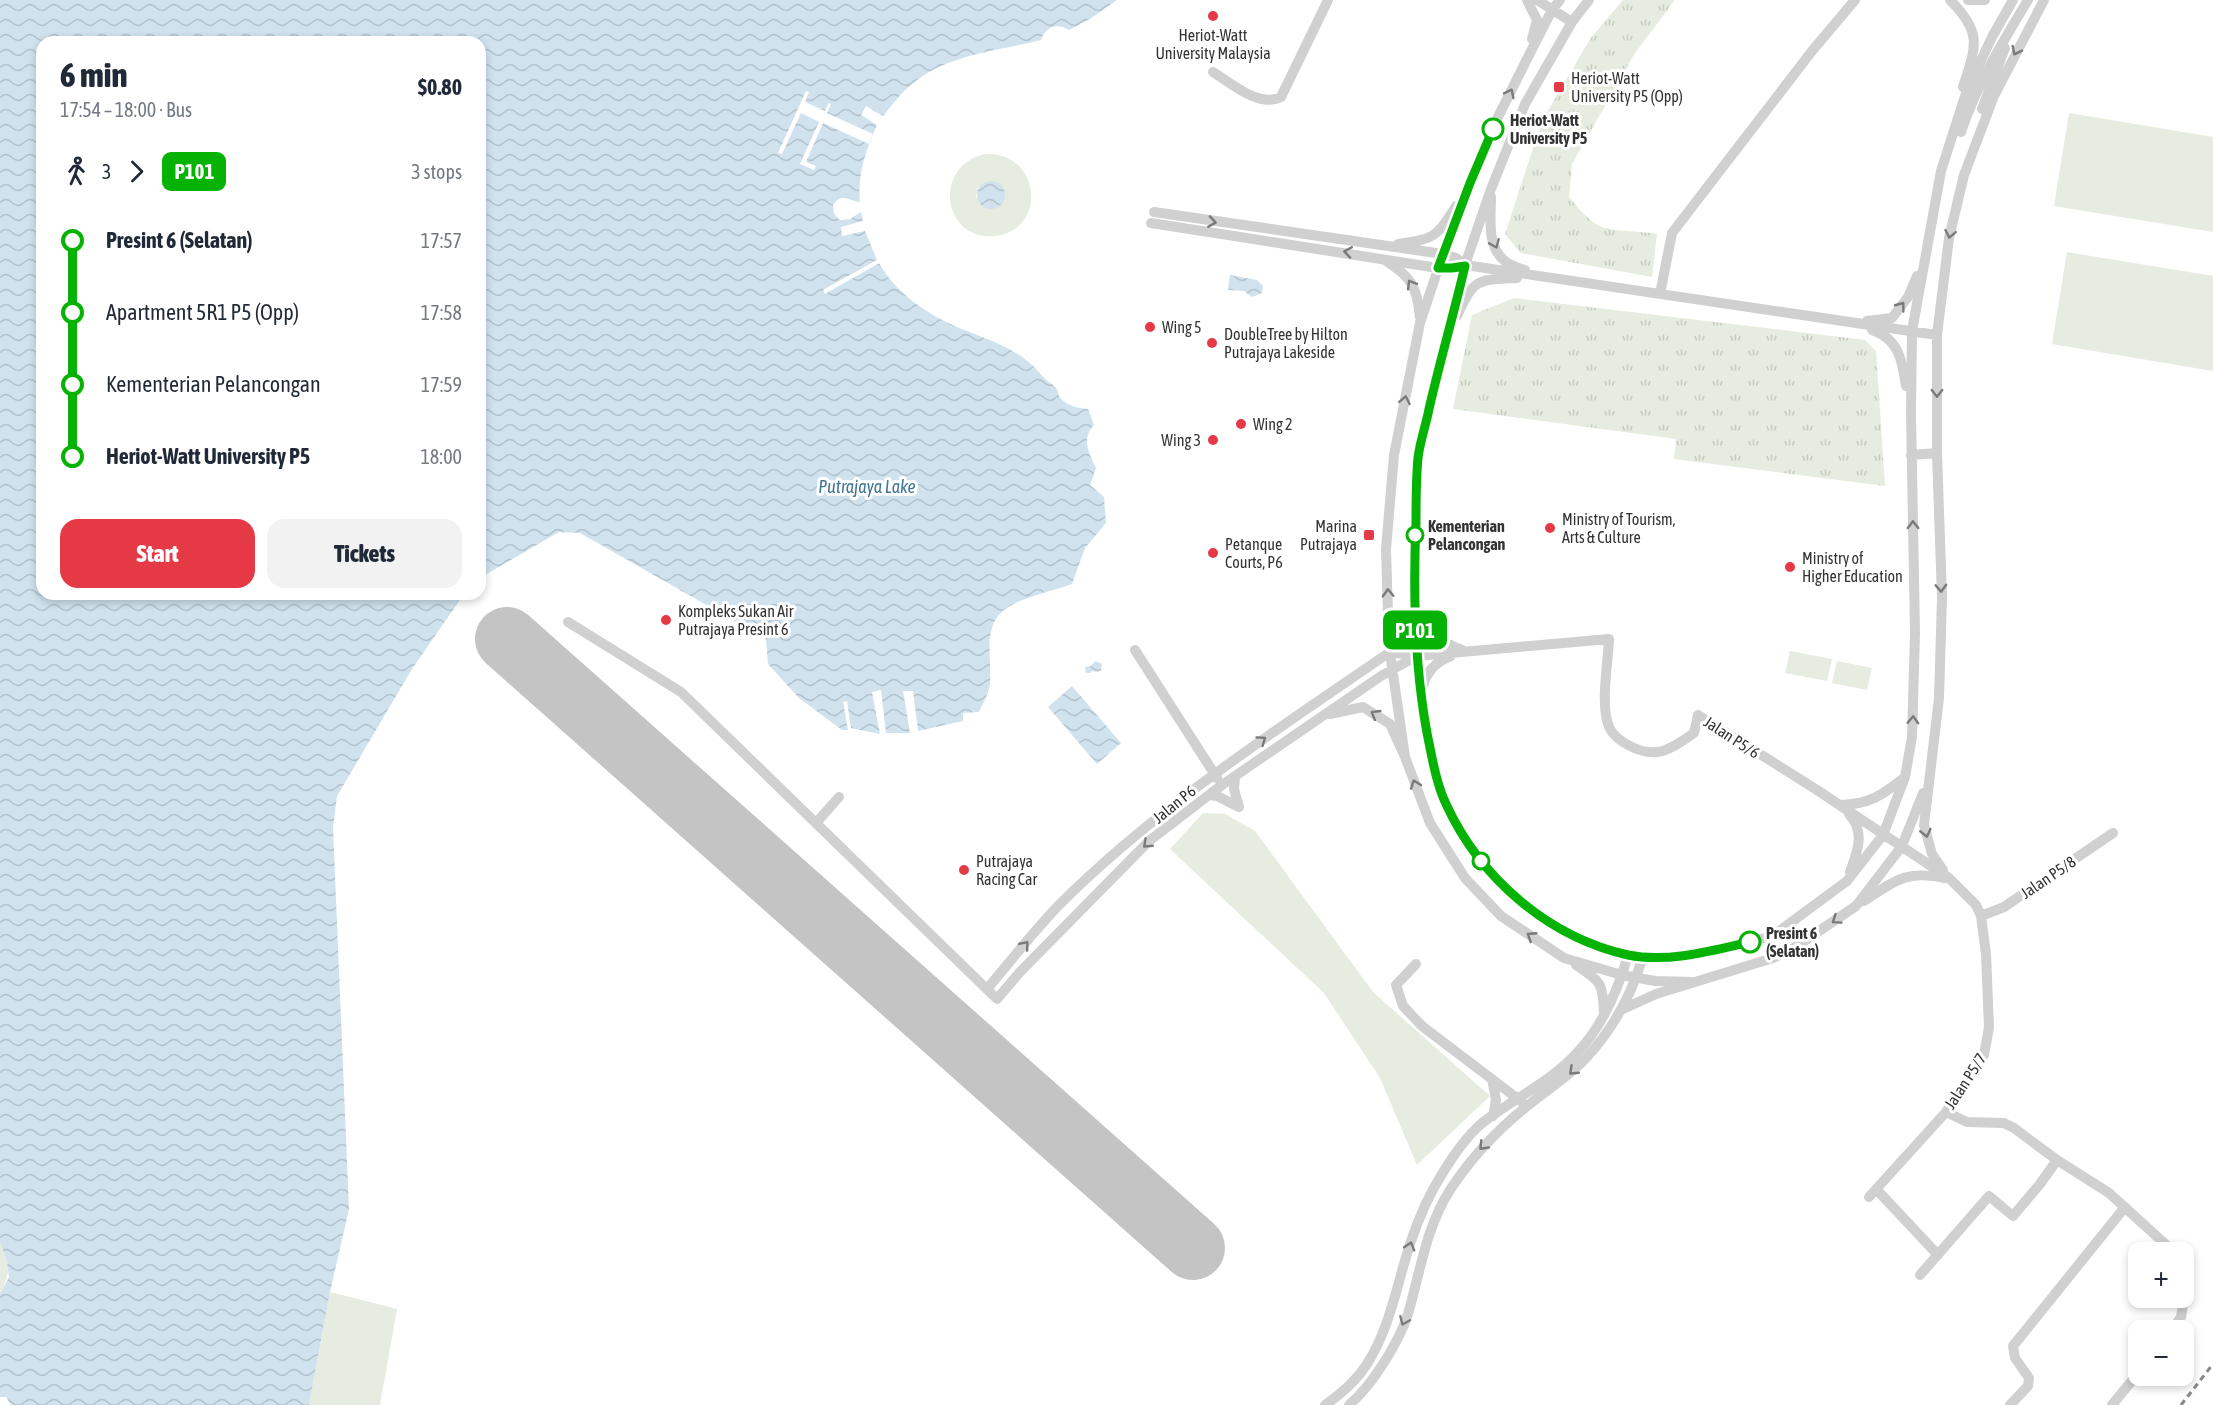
<!DOCTYPE html>
<meta charset="utf-8">
<style>
body{margin:0;font-family:"Asap Condensed",sans-serif;background:#f2f2f3;color:#1f2937;height:100vh;display:flex;flex-direction:column;font-size:22px;white-space:nowrap}
*{box-sizing:border-box;margin:0}
p{font-size:20px;color:#747a83}
.icon{flex:none;width:33px;height:33px;fill:none;stroke:currentColor;stroke-width:2;stroke-linecap:round;stroke-linejoin:round}
.map{position:relative;flex:1;overflow:hidden}
.drawer{position:absolute;left:36px;top:36px;width:450px;height:564px;display:flex;flex-direction:column;background:#fff;border-radius:18px;box-shadow:0 3px 9px #0003}
.drawer>*{flex:none}
.badge{padding:0 12px;border-radius:9px;font-size:21px;line-height:39px}
.fabs{position:absolute;left:2128px;top:1242px;display:grid;gap:12px}
.fabs a{display:grid;place-items:center;width:66px;height:66px;border-radius:12px;background:#fff;box-shadow:0 3px 9px #0003;font-size:30px}
.map>.badge{position:absolute;translate:-50% -50%;box-shadow:0 0 0 3px #fff}
.legs{display:flex;align-items:center;gap:9px;height:66px;padding:0 24px;font-size:20px}
.legs p{margin-inline-start:auto}
.summary{display:flex;align-items:center;justify-content:space-between;height:102px;padding:0 24px}
h1{font-size:33px;font-weight:800;line-height:45px}
.cta{display:flex;gap:12px;margin-top:auto;padding:12px 24px}
.cta a{flex:1;height:69px;border-radius:18px;background:#e63946;color:#fff;font-size:24px;font-weight:800;line-height:69px;text-align:center}
.cta a+a{background:#f2f2f3;color:#1f2937}
ul{padding:0 24px;list-style:none}
li{display:flex;align-items:center;gap:21px;height:72px;font-size:22px}
li i{display:grid;place-items:center;width:9px;height:100%;margin:0 8px;background:currentColor}
li i::after{content:'';width:15px;height:15px;margin:-8px;border:4px solid;border-radius:50%;background:#fff}
li p{margin-inline-start:auto}
li:first-child i{background:linear-gradient(#0000 50%,currentColor 0)}
li:last-child i{background:linear-gradient(currentColor 50%,#0000 0)}
.map>svg:first-child{display:block}
</style>
<div class="map">
<svg width="2213" height="1405" viewBox="0 0 2213 1405">
<defs>
<pattern id="grass-tufts" width="24" height="20" patternUnits="userSpaceOnUse" patternTransform="scale(1.5)"><rect width="24" height="20" fill="#e6ecdf"/><path d="M3 7l-1-3M5 7V3M7 7l1-3M15 17l-1-3M17 17v-4M19 17l1-3" fill="none" stroke="#c6cbc0"/></pattern>
<pattern id="water-waves" width="16" height="10" patternUnits="userSpaceOnUse" patternTransform="scale(1.5)"><rect width="16" height="10" fill="#cfe2ee"/><path d="M0 5q4-4 8 0t8 0" fill="none" stroke="#b2c2cd"/></pattern>
</defs>
<rect width="100%" height="100%" fill="#fff"/>
<path fill="url(#grass-tufts)" d="M 1623,0 L 1675,0 L 1635,53 L 1572,164 L 1569,197 C 1579,209 1592,226 1609,229 C 1625,232 1641,231 1657,234 L 1652,277 L 1521,253 L 1505,234 L 1542,121 L 1590,39 Z
M 1514,298 L 1865,340 L 1876,351 L 1885,486 L 1674,459 L 1676,439 L 1453,409 L 1472,315 Z"/>
<path fill="#e6ecdf" fill-rule="evenodd" d="M 2069,113 L 2213,137 L 2213,232 L 2054,206 Z
M 986,154 C 1041,152 1048,230 995,236 C 943,242 931,165 986,154 ZM 989,181 L 997,208 L 984,207 L 976,197 L 978,188 Z
M 2067,252 L 2213,276 L 2213,371 L 2052,344 Z
M 1790,651 L 1832,659 L 1827,681 L 1785,673 Z
M 1837,661 L 1872,668 L 1867,690 L 1832,683 Z
M 1203,813 L 1225,814 L 1255,831 L 1373,992 L 1490,1096 L 1417,1165 L 1380,1078 L 1324,993 L 1170,849 Z
M 0,1242 C 9,1267 12,1270 0,1294 Z
M 330,1292 L 397,1309 L 380,1405 L 309,1405 Z"/>
<path fill="url(#water-waves)" d="M 0,0 L 1117,0 L 1090,19 L 1069,30 C 1057,22 1045,27 1041,40 C 998,51 946,54 911,85 C 900,94 892,105 883,116 L 866,106 L 861,115 L 877,125 C 866,150 857,174 860,202 C 849,201 841,192 833,205 L 834,214 L 840,220 L 850,219 L 861,212 L 863,221 L 841,227 L 842,236 L 865,231 L 877,260 L 824,290 L 825,293 L 879,263 C 898,296 930,316 964,330 C 985,338 1008,346 1026,360 C 1034,366 1039,372 1045,379 C 1048,382 1053,384 1056,388 C 1058,390 1058,393 1059,396 C 1066,406 1077,408 1088,409 L 1094,425 C 1081,439 1089,453 1096,468 L 1090,485 L 1104,497 L 1106,523 L 1085,548 L 1072,584 C 1053,591 1027,596 1010,606 C 981,622 992,655 990,682 C 990,692 983,703 979,712 L 963,713 L 963,721 L 918,731 L 913,691 L 903,691 L 910,733 L 886,733 L 881,690 L 872,692 L 880,734 L 851,728 L 847,701 L 843,702 L 848,730 L 842,730 L 799,698 L 768,664 L 766,639 L 580,533 L 559,532 L 480,578 L 480,42 L 42,42 L 42,594 L 464,594 L 412,669 L 337,796 L 333,828 L 349,1209 L 330,1292 L 309,1405 L 11,1405 L 6,1397 L 0,1397 L 0,1294 L 9,1277 L 7,1262 L 0,1242 Z
M977 195a14 14 0 1 1 28 0a14 14 0 1 1-28 0Z
M 1230,275 L 1257,280 L 1263,286 L 1262,293 L 1252,297 L 1244,291 L 1228,290 Z
M 1095,661 L 1102,664 L 1101,670 L 1098,672 L 1092,671 L 1090,673 L 1086,673 L 1085,667 L 1091,666 Z
M 1072,686 L 1121,743 L 1097,764 L 1048,707 Z"/>
<path fill="#fff" d="M 806,91 L 809,92 L 805,102 L 825,111 L 829,103 L 831,104 L 827,113 L 873,134 L 869,144 L 823,123 L 806,162 L 816,166 L 814,170 L 800,164 L 819,122 L 801,113 L 782,154 L 778,153 Z
M 877,260 L 879,263 L 825,294 L 823,290 Z"/>
<g fill="none" stroke-linecap="round" stroke-linejoin="round">
<path stroke="#c4c4c4" stroke-width="64" d="M 507,639 L 1193,1248"/>
<path stroke="#d0d0d0" stroke-width="10" d="M 1527,0 L 1537,20 L 1532,39
M 1537,0 L 1572,22
M 1589,0 L 1572,22 L 1525,104 L 1491,189 L 1465,265 L 1418,457 L 1413,587 L 1416,645 L 1421,697 L 1432,759 L 1446,804 L 1485,867 L 1512,897 L 1570,935 L 1628,955 L 1669,957 L 1707,952 L 1765,938 L 1778,932 L 1847,881 L 1883,835 L 1905,777 L 1912,737 L 1915,633 L 1911,413 L 1912,331 L 1941,171 L 1966,93 L 1992,37 L 2013,0
M 1950,0 C 1983,33 1976,46 1963,87
M 1968,0 L 1985,0
M 1213,72 C 1232,84 1259,108 1281,97 L 1328,0
M 1982,109 L 2005,48
M 1961,132 C 1977,84 2002,43 2028,0
M 1491,197 C 1491,219 1486,247 1506,262 C 1511,266 1519,268 1525,270
M 1154,212 L 1443,254 L 1456,258 L 1465,265
M 1151,223 L 1438,268 L 1465,265 L 1937,335
M 1398,244 C 1433,239 1437,238 1456,206
M 1385,260 C 1411,277 1417,286 1420,317
M 1660,294 L 1672,233 L 1812,51 L 1855,0
M 1457,316 C 1474,278 1477,280 1517,278
M 1867,321 L 1892,318 L 1908,297 L 1917,276
M 1872,330 C 1899,339 1902,360 1906,386
M 1911,455 L 1937,453
M 1418,610 C 1424,634 1440,641 1462,650
M 568,622 L 681,692 L 997,999 L 1020,972 L 1149,841 L 1222,785 L 1381,676 L 1417,656
M 1135,650 L 1217,778
M 1390,652 L 1417,656 L 1609,639 C 1608,664 1600,705 1609,727 C 1616,742 1641,754 1657,752 C 1669,751 1684,740 1694,733 L 1698,715 L 1817,790 L 1949,878 L 1976,905 L 1981,916 L 1986,954 L 1989,1027 L 1984,1055 L 1946,1112 L 1869,1197
M 1422,690 C 1425,673 1435,662 1451,656
M 1330,714 L 1363,707 L 1390,724 L 1405,757 L 1430,823 L 1465,878 L 1501,916 L 1564,958 L 1622,975 L 1655,981 L 1693,982
M 1405,757 L 1389,646 L 1386,549 L 1394,455 L 1420,323 L 1443,254 L 1498,117 L 1528,57 L 1552,10 L 1560,0
M 1235,777 L 1234,789 L 1239,807
M 1210,795 L 1217,796 L 1239,807
M 1840,805 C 1870,804 1881,796 1904,778
M 1849,814 C 1866,833 1857,852 1850,872
M 816,823 L 839,797
M 1943,870 L 1932,854 L 1924,825 L 1939,698 L 1942,598 L 1937,453 L 1937,335 L 1949,238 L 1964,175 L 1994,96 L 2044,0
M 1864,901 C 1896,880 1906,870 1945,878
M 1981,916 L 2004,907 L 2113,833
M 1416,964 L 1396,985 L 1403,1006 L 1422,1026 L 1522,1102
M 1576,965 C 1600,981 1603,982 1604,1012
M 987,989 C 1010,962 1033,932 1058,906 C 1157,807 1275,731 1390,652
M 1623,1009 L 1656,994 L 1773,958 L 1794,948 L 1856,906 L 1902,846 L 1923,793
M 1492,1079 L 1496,1100 L 1493,1116
M 1946,1112 L 1967,1122 L 2004,1123 L 2014,1128 L 2057,1160 L 2109,1193 L 2174,1252
M 1877,1190 L 1938,1255
M 1920,1275 L 1989,1196 L 2013,1216 L 2040,1184 L 2057,1160
M 2172,1330 L 2181,1317 L 2184,1298
M 1325,1405 C 1341,1394 1357,1380 1367,1364 C 1390,1328 1397,1284 1410,1244 C 1418,1220 1428,1196 1442,1174 C 1453,1156 1465,1138 1481,1124 C 1511,1100 1549,1083 1576,1054 C 1602,1027 1618,990 1628,955
M 1349,1405 C 1372,1386 1399,1342 1408,1314 C 1420,1273 1426,1227 1450,1190 C 1471,1158 1496,1131 1526,1107 C 1546,1090 1569,1077 1586,1058 C 1613,1029 1632,994 1643,956
M 2010,1405 L 2028,1386 L 2029,1378 L 2015,1358 L 2013,1346 L 2125,1207
M 2112,1405 L 2139,1372"/>
<path stroke="#888" stroke-width="3" stroke-dasharray="6 4.5" stroke-linecap="butt" d="M 2181,1405 L 2213,1364"/>
</g>
<defs><path id="oneway-chevron" d="M-2-3.5L2.5 0L-2 3.5" fill="none" stroke-width="1.6" stroke-linecap="round" stroke-linejoin="round" transform="scale(1.5)"/></defs>
<g stroke="#7a7a7a">
<use href="#oneway-chevron" transform="translate(2016 51) rotate(117)"/>
<use href="#oneway-chevron" transform="translate(1510 93) rotate(-64)"/>
<use href="#oneway-chevron" transform="translate(1212 222) rotate(9)"/>
<use href="#oneway-chevron" transform="translate(1950 234) rotate(101)"/>
<use href="#oneway-chevron" transform="translate(1495 244) rotate(67)"/>
<use href="#oneway-chevron" transform="translate(1348 252) rotate(-171)"/>
<use href="#oneway-chevron" transform="translate(1411 284) rotate(-121)"/>
<use href="#oneway-chevron" transform="translate(1901 306) rotate(-53)"/>
<use href="#oneway-chevron" transform="translate(1937 393) rotate(90)"/>
<use href="#oneway-chevron" transform="translate(1405 400) rotate(-79)"/>
<use href="#oneway-chevron" transform="translate(1913 525) rotate(-91)"/>
<use href="#oneway-chevron" transform="translate(1941 588) rotate(88)"/>
<use href="#oneway-chevron" transform="translate(1388 593) rotate(-92)"/>
<use href="#oneway-chevron" transform="translate(1375 714) rotate(-149)"/>
<use href="#oneway-chevron" transform="translate(1913 720) rotate(-88)"/>
<use href="#oneway-chevron" transform="translate(1262 740) rotate(-35)"/>
<use href="#oneway-chevron" transform="translate(1415 784) rotate(-110)"/>
<use href="#oneway-chevron" transform="translate(1926 833) rotate(77)"/>
<use href="#oneway-chevron" transform="translate(1147 844) rotate(137)"/>
<use href="#oneway-chevron" transform="translate(1836 920) rotate(146)"/>
<use href="#oneway-chevron" transform="translate(1531 936) rotate(-147)"/>
<use href="#oneway-chevron" transform="translate(1025 945) rotate(-50)"/>
<use href="#oneway-chevron" transform="translate(1573 1071) rotate(137)"/>
<use href="#oneway-chevron" transform="translate(1483 1146) rotate(134)"/>
<use href="#oneway-chevron" transform="translate(1410 1246) rotate(-73)"/>
<use href="#oneway-chevron" transform="translate(1404 1321) rotate(113)"/>
</g>
<g fill="none" stroke-linecap="round" stroke-linejoin="round">
<defs>
<path id="line-1" d="M 1493,129 L 1470,183 L 1438,268 L 1452,268 L 1465,266 C 1454,313 1440,361 1429,409 C 1426,425 1420,441 1418,458 C 1416,479 1416,501 1416,522 C 1413,593 1414,663 1427,733 C 1432,757 1436,783 1446,804 C 1480,878 1548,937 1628,955 C 1668,963 1711,951 1750,942"/>
</defs>
<use href="#line-1" stroke="#fff" stroke-width="14"/>
<use href="#line-1" stroke="#06b304" stroke-width="9"/>
</g>
<g fill="#e63946" stroke="#fff" stroke-width="2">
<circle cx="1213" cy="16" r="6"/>
<rect x="1553" y="81" width="12" height="12" rx="3"/>
<circle cx="1150" cy="327" r="6"/>
<circle cx="1212" cy="343" r="6"/>
<circle cx="1241" cy="424" r="6"/>
<circle cx="1213" cy="440" r="6"/>
<circle cx="1550" cy="528" r="6"/>
<rect x="1363" y="529" width="12" height="12" rx="3"/>
<circle cx="1213" cy="553" r="6"/>
<circle cx="1790" cy="567" r="6"/>
<circle cx="666" cy="620" r="6"/>
<circle cx="964" cy="870" r="6"/>
</g>
<g fill="#fff" stroke="#06b304" stroke-width="3">
<circle cx="1493" cy="129" r="10"/>
<circle cx="1415" cy="535" r="8"/>
<circle cx="1481" cy="861" r="8"/>
<circle cx="1750" cy="942" r="10"/>
</g>
<g text-anchor="middle" stroke-width="6" stroke-linejoin="round" paint-order="stroke">
<g font-size="16" fill="#333" stroke="#fff" text-anchor="start">
<text x="1213" y="41" text-anchor="middle">Heriot-Watt<tspan x="1213" dy="18">University Malaysia</tspan></text>
<text x="1571" y="84">Heriot-Watt<tspan x="1571" dy="18">University P5 (Opp)</tspan></text>
<text x="1162" y="333">Wing 5</text>
<text x="1224" y="340">DoubleTree by Hilton<tspan x="1224" dy="18">Putrajaya Lakeside</tspan></text>
<text x="1253" y="430">Wing 2</text>
<text x="1201" y="446" text-anchor="end">Wing 3</text>
<text x="1562" y="525">Ministry of Tourism,<tspan x="1562" dy="18">Arts &amp; Culture</tspan></text>
<text x="1357" y="532" text-anchor="end">Marina<tspan x="1357" dy="18">Putrajaya</tspan></text>
<text x="1225" y="550">Petanque<tspan x="1225" dy="18">Courts, P6</tspan></text>
<text x="1802" y="564">Ministry of<tspan x="1802" dy="18">Higher Education</tspan></text>
<text x="678" y="617">Kompleks Sukan Air<tspan x="678" dy="18">Putrajaya Presint 6</tspan></text>
<text x="976" y="867">Putrajaya<tspan x="976" dy="18">Racing Car</tspan></text>
</g>
<g font-size="16" font-weight="bold" fill="#333" stroke="#fff" text-anchor="start">
<text x="1510" y="126">Heriot-Watt<tspan x="1510" dy="18">University P5</tspan></text>
<text x="1428" y="532">Kementerian<tspan x="1428" dy="18">Pelancongan</tspan></text>
<text x="1766" y="939">Presint 6<tspan x="1766" dy="18">(Selatan)</tspan></text>
</g>
<g font-size="16" fill="#333" stroke="#fff">
<text transform="translate(1732 737) rotate(33)" y="6">Jalan P5/6</text>
<text transform="translate(1174 804) rotate(-39)" y="6">Jalan P6</text>
<text transform="translate(2048 877) rotate(-34)" y="6">Jalan P5/8</text>
<text transform="translate(1965 1081) rotate(-57)" y="6">Jalan P5/7</text>
</g>
<g font-size="18" font-style="italic" fill="#3f7597" stroke="#fff">
<text x="867" y="493">Putrajaya Lake</text>
</g>
</g>
</svg>
<div class="fabs">
<a>+</a>
<a>−</a>
</div>
<b class="badge" style="left:1415px;top:630px;background:#06b304;color:#fff">P101</b>
<section class="drawer">
<div class="summary"><div><h1>6 min</h1><p>17:54 – 18:00 · Bus</p></div><b>$0.80</b></div>
<div class="legs"><svg class="icon" aria-label="walk" viewBox="0 0 24 24"><circle cx="13" cy="4" r="2"/><path d="M13 8l-2 6 4 7M11 14l-3 7M7 12l3-4h3l4 4"/></svg>3<svg class="icon" aria-label="forward" viewBox="0 0 24 24"><path d="M9 5l7 7-7 7"/></svg><b class="badge" style="background:#06b304;color:#fff">P101</b><p>3 stops</p></div>
<ul>
<li><i style="color:#06b304"></i><b>Presint 6 (Selatan)</b><p>17:57</p></li>
<li><i style="color:#06b304"></i><span>Apartment 5R1 P5 (Opp)</span><p>17:58</p></li>
<li><i style="color:#06b304"></i><span>Kementerian Pelancongan</span><p>17:59</p></li>
<li><i style="color:#06b304"></i><b>Heriot-Watt University P5</b><p>18:00</p></li>
</ul>
<div class="cta"><a>Start</a><a>Tickets</a></div>
</section>
</div>
